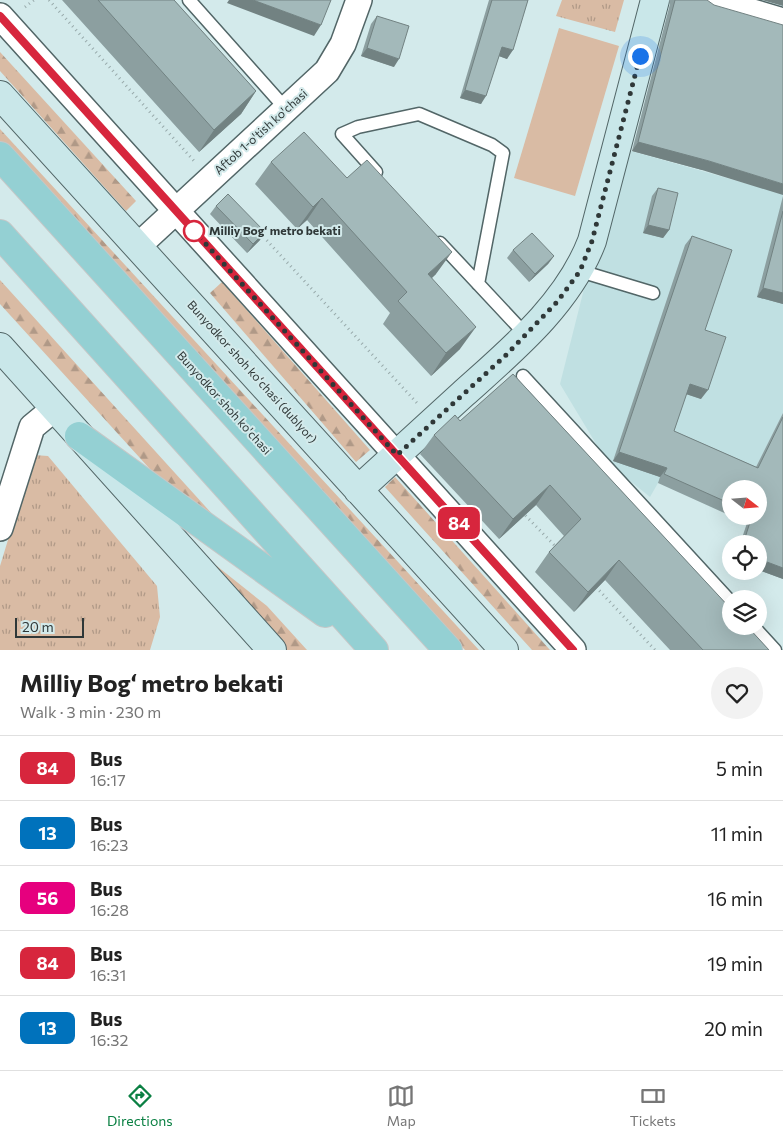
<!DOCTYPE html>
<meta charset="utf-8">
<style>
body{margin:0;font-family:Commissioner,sans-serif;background:#f2f2f2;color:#222;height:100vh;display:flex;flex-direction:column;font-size:19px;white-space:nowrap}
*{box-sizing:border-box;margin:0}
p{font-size:16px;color:#767676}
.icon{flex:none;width:28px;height:28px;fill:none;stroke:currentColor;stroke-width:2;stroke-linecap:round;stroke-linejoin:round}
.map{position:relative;height:650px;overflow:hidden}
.drawer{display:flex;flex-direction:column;background:#fff;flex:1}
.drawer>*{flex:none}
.badge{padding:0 10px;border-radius:8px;font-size:18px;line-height:32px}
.needle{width:32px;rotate:107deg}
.fabs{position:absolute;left:722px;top:480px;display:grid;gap:10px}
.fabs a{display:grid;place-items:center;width:45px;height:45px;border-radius:50%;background:#fff;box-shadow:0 5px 20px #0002;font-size:25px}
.scale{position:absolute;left:15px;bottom:12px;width:69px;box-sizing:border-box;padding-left:5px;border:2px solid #2f3838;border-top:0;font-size:14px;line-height:18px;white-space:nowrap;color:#2f3838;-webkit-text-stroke:4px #d3eaeb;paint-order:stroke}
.you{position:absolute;width:25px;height:25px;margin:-12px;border:4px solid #fff;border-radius:50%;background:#1a73e8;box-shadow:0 0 0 8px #1a73e833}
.map>.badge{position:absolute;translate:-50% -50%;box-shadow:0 0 0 2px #fff}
.round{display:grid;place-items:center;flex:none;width:52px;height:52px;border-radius:26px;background:#f2f2f2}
.headline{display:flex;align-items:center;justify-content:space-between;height:85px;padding:0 20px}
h1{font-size:24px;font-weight:700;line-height:38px}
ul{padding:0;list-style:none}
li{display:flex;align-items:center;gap:15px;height:65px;padding:0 20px;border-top:1px solid #e0e0e0}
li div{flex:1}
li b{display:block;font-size:19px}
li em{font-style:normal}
li .badge{min-width:55px;font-weight:700;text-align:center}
.dock{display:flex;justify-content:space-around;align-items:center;height:70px;border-top:1px solid #e0e0e0;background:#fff;font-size:14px;color:#767676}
.dock a{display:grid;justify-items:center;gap:2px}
.dock .selected{color:#0b8043}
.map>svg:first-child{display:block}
</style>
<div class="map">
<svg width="783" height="650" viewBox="0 0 783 650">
<defs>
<pattern id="grass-tufts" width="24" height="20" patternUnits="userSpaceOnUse" patternTransform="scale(1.25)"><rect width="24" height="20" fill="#d9bba4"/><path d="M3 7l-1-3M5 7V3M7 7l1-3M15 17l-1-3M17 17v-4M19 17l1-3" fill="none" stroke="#b09987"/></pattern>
<pattern id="forest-firs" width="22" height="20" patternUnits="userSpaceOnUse" patternTransform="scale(1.25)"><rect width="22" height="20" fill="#d9bba4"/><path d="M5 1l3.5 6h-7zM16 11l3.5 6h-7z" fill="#b09987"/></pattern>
</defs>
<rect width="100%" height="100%" fill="#d3eaeb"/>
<path fill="#c0e0e2" d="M 624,149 L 783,194 L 783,413 L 751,477 L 658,483 L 650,497 L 607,462 L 560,384 L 588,273 Z"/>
<path fill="url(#grass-tufts)" d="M 562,0 L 624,0 L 615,32 L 556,16 Z
M 34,455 L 48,456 L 157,586 L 160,617 L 150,650 L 0,650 L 0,566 Z"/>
<path fill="url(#forest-firs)" d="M 0,52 L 136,201 L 126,211 L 0,71 Z
M 0,129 L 479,650 L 465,650 L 0,142 Z
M 0,280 L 214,516 L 159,479 L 0,304 Z
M 222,282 L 370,450 L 356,462 L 210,293 Z
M 395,477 L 550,650 L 532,650 L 385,487 Z
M 188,543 L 267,606 L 307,650 L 285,650 Z"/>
<path fill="#d9bba4" d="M 559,28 L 619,46 L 575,196 L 514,178 Z"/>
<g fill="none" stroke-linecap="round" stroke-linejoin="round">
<defs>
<path id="lane" d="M 189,0 L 286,109
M 376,172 L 342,134 L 358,127 L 419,114 L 492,145 L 503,153 L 478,284
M 440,243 L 526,335
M 580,271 L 653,293
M 523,376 L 731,602
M 753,626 L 775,650"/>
<path id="street" d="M 712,0 L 783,21
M 0,16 L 573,650
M 138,246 L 327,71 L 343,44 L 359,0
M 0,528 L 32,427 L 55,408"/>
<path id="secondary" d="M 0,95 L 504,650
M 0,347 L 272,650
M 358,490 C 393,458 428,426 463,394 C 512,350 568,304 592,241 L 655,0"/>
<path id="primary" d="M 0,156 L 448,650
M 0,234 L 374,650
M 79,436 L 325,613"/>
</defs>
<use href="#lane" stroke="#526667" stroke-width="15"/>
<use href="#street" stroke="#526667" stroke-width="28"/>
<use href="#secondary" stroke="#526667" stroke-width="30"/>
<use href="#primary" stroke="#c5c7c7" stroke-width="30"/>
<path stroke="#98aaab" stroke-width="3" stroke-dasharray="1 4" stroke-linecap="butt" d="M 49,0 L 195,162
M 25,7 L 34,0
M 260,233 L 417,403
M 522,512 L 558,549
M 596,587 L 655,650"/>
<use href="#lane" stroke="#fff" stroke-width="12"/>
<use href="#street" stroke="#fff" stroke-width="25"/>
<use href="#secondary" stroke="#c9e7e9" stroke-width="28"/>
<use href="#primary" stroke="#94d0d3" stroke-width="28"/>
</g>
<path fill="#8c9fa0" d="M 62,0 L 174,0 L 256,91 L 241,114 L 199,152 Z
M 489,0 L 528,0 L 507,59 L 499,56 L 481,104 L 460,98 Z
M 669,0 L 707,0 L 702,170 L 632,151 L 670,4 Z
M 377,16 L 394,67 L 361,56 L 371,24 Z
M 271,162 L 436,274 L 432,278 L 460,349 L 431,376 L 383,324 L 390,313 L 307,220 L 297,229 L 255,184 Z
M 658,188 L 669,230 L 663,238 L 643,233 L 652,196 Z
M 783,196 L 783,304 L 757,297 Z
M 216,206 L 260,240 L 247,253 L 210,214 Z
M 692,236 L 705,330 L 701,399 L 686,394 L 674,431 L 756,467 L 783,413 L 783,579 L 759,570 L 759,544 L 740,544 L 747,523 L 733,516 L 759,516 L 731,489 L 731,516 L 658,483 L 660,477 L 613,461 L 685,245 Z
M 513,250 L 554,256 L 548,264 L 529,282 L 507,258 Z
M 513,374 L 769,650 L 670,650 L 605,580 L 574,612 L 535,572 L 549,552 L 564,536 L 536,505 L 499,539 L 420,454 L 434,435 L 460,421 Z"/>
<path fill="#728282" d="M 229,0 L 253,0 L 321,25 L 314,36 L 227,3 Z
M 762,0 L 783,0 L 783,6 Z
M 502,47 L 513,50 L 507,59 L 496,55 Z
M 367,48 L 399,59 L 394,67 L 361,56 Z
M 465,90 L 486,96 L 481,104 L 460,98 Z
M 256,91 L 241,114 L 199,152 L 214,130 Z
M 638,142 L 709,161 L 783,184 L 783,195 L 702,170 L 632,151 Z
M 322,198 L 307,220 L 297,229 L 313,207 Z
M 648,225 L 669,230 L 663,238 L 643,233 Z
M 265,232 L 260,240 L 247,253 L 253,244 Z
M 452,252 L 436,274 L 412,296 L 428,274 Z
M 554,256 L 548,264 L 529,282 L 535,274 Z
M 763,288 L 783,293 L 783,304 L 757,297 Z
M 476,327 L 460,349 L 431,376 L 446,353 Z
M 690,384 L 708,390 L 701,399 L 683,393 Z
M 619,452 L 667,468 L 660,477 L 613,461 Z
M 550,485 L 536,505 L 499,539 L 513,519 Z
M 759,559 L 783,568 L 783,579 L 759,570 Z
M 619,560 L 605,580 L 574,612 L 588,592 Z"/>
<path fill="#a3b9ba" stroke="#728282" d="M 98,0 L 174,0 L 256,91 L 214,130 Z
M 253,0 L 331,0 L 321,25 Z
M 492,0 L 528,0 L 513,50 L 502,47 L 486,96 L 465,90 Z
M 675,0 L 707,0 L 714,5 L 783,25 L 783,184 L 709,161 L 638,142 Z
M 377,16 L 409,26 L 399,59 L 367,48 Z
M 304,132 L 347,178 L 367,160 L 452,252 L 428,274 L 476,327 L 446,353 L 398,301 L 407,292 L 322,198 L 313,207 L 271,162 Z
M 658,188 L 678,193 L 669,230 L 648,225 Z
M 228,194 L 265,232 L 253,244 L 216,206 Z
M 783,211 L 783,293 L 763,288 Z
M 532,233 L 554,256 L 535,274 L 513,250 Z
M 692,236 L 732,250 L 705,330 L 726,337 L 708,390 L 690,384 L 674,431 L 758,468 L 783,417 L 783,568 L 759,559 L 759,544 L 743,544 L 752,516 L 759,516 L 759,489 L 731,489 L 731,504 L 664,474 L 667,468 L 619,452 Z
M 513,374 L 731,609 L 731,626 L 747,626 L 769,650 L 703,650 L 619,560 L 588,592 L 549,552 L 581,519 L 550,485 L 513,519 L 434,435 L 455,415 L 460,421 Z"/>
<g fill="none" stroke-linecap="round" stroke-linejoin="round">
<defs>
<path id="line" d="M 0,16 L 573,650"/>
</defs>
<use href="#line" stroke="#fff" stroke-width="11"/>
<use href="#line" stroke="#d7263d" stroke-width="8"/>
<path stroke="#2f3838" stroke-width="5" stroke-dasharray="0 9" d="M 194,231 L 397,455 L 505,356 L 557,302 L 580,271 L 592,241 L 640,56"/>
</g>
<circle fill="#fff" stroke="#d7263d" stroke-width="2.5" cx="194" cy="231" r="10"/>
<g text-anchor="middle" stroke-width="4" stroke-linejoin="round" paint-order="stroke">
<g font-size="12" fill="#2f3838" stroke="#d3eaeb">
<text transform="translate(261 132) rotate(-42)" y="4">Aftob 1-o'tish ko'chasi</text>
<text transform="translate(252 372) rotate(48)" y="4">Bunyodkor shoh koʻchasi (dublyor)</text>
<text transform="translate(224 403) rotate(48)" y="4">Bunyodkor shoh ko'chasi</text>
</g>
<g font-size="12" font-weight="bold" fill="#2f3838" stroke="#d3eaeb" text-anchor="start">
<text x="209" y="235">Milliy Bogʻ metro bekati</text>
</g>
</g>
</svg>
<div class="fabs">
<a><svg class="needle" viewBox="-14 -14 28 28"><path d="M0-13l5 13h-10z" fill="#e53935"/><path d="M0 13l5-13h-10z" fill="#767676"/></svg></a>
<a><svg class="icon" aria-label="locate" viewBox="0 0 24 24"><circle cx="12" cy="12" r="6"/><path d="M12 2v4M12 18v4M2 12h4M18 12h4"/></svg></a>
<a><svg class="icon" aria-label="layers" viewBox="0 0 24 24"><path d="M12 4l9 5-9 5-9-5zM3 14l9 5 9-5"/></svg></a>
</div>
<div class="scale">20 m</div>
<div class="you" style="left:640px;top:56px"></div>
<b class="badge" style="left:459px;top:523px;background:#d7263d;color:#fff">84</b>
</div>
<section class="drawer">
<div class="headline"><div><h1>Milliy Bogʻ metro bekati</h1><p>Walk · 3 min · 230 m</p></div><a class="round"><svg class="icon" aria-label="heart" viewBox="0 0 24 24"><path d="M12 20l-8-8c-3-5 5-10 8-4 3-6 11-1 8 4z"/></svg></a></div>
<ul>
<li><span class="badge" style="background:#d7263d;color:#fff">84</span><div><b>Bus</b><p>16:17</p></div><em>5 min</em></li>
<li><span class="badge" style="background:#0072bc;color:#fff">13</span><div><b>Bus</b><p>16:23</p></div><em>11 min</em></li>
<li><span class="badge" style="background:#e6007e;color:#fff">56</span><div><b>Bus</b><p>16:28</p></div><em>16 min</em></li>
<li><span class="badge" style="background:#d7263d;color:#fff">84</span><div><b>Bus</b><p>16:31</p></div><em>19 min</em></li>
<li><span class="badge" style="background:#0072bc;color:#fff">13</span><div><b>Bus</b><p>16:32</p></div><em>20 min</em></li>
</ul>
</section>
<nav class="dock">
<a class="selected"><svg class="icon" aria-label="directions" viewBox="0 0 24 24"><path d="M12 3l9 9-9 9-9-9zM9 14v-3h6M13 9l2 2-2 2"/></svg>Directions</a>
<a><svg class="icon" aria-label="map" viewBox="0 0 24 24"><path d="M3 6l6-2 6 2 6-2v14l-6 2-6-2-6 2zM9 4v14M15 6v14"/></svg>Map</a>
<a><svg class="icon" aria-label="tickets" viewBox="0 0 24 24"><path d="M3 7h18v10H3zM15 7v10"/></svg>Tickets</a>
</nav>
